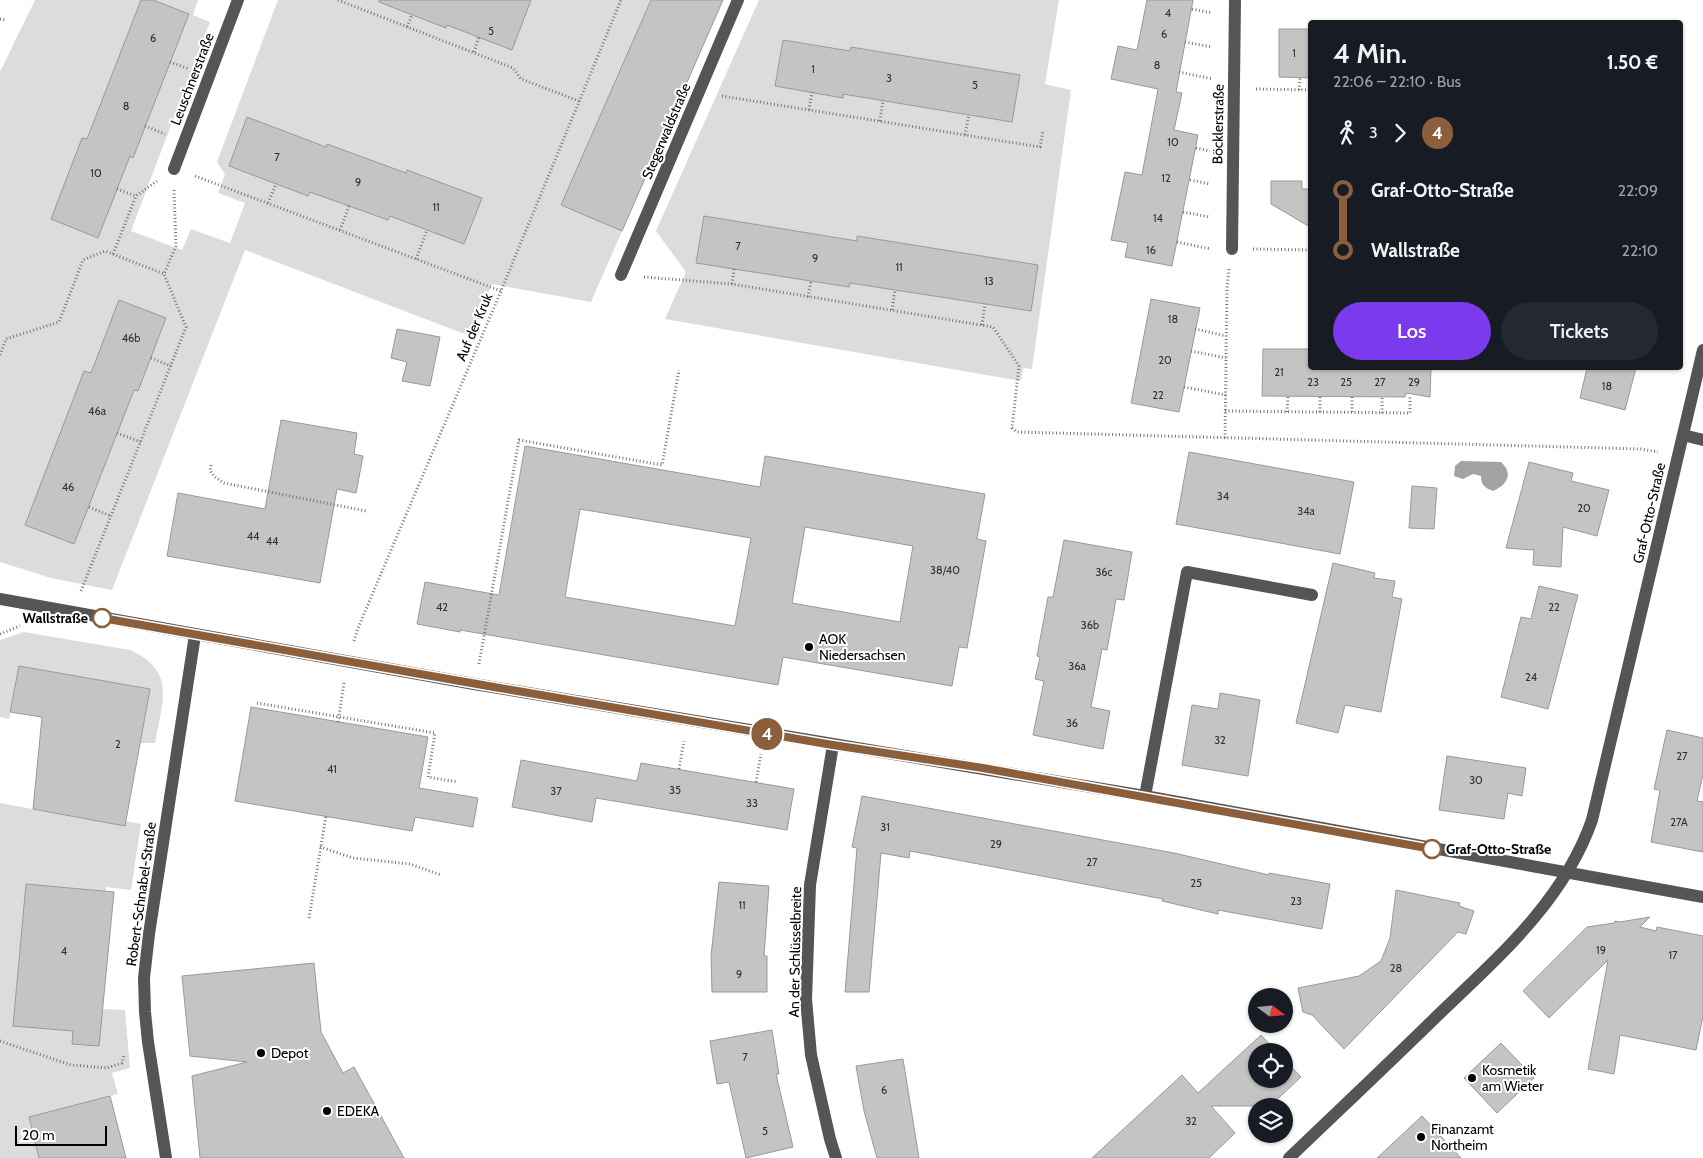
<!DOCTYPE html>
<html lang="de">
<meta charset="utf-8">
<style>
body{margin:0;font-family:Cabin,sans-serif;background:#242831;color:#f1f3f6;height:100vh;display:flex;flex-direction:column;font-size:19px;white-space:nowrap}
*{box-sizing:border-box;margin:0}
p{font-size:16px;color:#9ea1a6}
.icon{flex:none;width:28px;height:28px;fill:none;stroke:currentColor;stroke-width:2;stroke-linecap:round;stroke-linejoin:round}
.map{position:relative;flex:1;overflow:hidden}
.side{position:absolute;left:1308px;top:20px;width:375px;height:350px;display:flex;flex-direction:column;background:#171b24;border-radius:5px;box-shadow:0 1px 4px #0004}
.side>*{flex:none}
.badge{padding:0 10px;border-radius:16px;font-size:18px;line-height:32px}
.needle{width:32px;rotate:106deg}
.buttons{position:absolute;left:1248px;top:988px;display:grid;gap:10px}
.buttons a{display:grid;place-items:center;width:45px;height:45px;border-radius:50%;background:#171b24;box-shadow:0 1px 4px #0004;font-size:25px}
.scale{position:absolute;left:15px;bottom:12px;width:92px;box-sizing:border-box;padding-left:5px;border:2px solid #000;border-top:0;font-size:14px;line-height:18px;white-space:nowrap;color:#000;-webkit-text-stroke:4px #fff;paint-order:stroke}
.map>.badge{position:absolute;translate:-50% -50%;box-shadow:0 0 0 2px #fff}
.legs{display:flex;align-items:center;gap:8px;height:55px;padding:0 25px;font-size:16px}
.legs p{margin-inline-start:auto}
.headline{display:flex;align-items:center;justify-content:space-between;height:85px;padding:0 25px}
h1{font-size:28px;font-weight:600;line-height:38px}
.button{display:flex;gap:10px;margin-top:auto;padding:10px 25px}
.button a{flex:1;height:58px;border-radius:30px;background:#7c3aed;color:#fff;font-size:20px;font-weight:600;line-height:58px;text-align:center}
.button a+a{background:#242831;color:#f1f3f6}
ul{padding:0 25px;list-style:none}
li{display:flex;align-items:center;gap:18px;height:60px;font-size:19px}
li i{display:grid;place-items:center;width:8px;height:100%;margin:0 6px;background:currentColor}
li i::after{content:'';width:12px;height:12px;margin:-6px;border:4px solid;border-radius:50%;background:#171b24}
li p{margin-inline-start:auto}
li:first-child i{background:linear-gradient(#0000 50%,currentColor 0)}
li:last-child i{background:linear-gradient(currentColor 50%,#0000 0)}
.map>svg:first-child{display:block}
</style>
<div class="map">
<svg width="1703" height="1158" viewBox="0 0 1703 1158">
<rect width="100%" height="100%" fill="#fff"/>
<path fill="#dcdcdc" d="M 35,0 L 198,0 L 193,15 L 210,22 L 131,231 L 182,250 L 191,229 L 230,243 L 245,203 L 218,193 L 225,174 L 217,162 L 278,0 L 651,0 L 562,205 L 622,231 L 591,302 L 492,284 L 470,336 L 245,250 L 112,590 L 51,578 L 0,562 L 0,72 Z
M 759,0 L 1059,0 L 1045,84 L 1071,90 L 1032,369 L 1023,368 L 1021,381 L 665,319 L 686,272 L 656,231 Z
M 24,632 L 130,650 C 177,671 162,702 155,743 L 140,743 L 150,689 L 19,666 L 9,719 L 0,717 L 0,640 Z
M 0,803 L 125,826 L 126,821 L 141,824 L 131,890 L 106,887 L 106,891 L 26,884 L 13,1026 L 73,1031 L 72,1044 L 98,1046 L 102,1009 L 125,1010 L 130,1068 L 112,1073 L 118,1094 L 29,1117 L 39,1158 L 0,1158 Z"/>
<path fill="#a3a3a3" d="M 1461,461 L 1501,462 C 1514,474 1507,485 1493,491 C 1485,488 1481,485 1481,476 L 1473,474 L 1463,479 L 1454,476 L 1455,466 Z"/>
<path fill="#c4c4c4" stroke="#999" fill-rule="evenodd" d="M 141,0 L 153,0 L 189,14 L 133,158 L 130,156 L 98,238 L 51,219 L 82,138 L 87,139 Z
M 379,0 L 531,0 L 512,50 L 447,25 L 446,28 L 379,2 Z
M 651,0 L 723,0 L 622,231 L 561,205 Z
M 1147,0 L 1193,0 L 1176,92 L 1182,93 L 1174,130 L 1198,135 L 1172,266 L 1125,257 L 1128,243 L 1111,240 L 1125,172 L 1142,175 L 1158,89 L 1111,79 L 1118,46 L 1137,50 Z
M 1279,29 L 1310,29 L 1310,78 L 1279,77 Z
M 783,40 L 850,51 L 851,47 L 1020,75 L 1012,122 L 843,94 L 843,98 L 775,86 Z
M 247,117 L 326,147 L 327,144 L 406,173 L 407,170 L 482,198 L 464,244 L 390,216 L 388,220 L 310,192 L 308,196 L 229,166 Z
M 1271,181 L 1302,181 L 1302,189 L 1310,189 L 1310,227 L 1271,204 Z
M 704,216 L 857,241 L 857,236 L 1038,265 L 1031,311 L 850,283 L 849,287 L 696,263 Z
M 1151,299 L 1200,308 L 1179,412 L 1131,403 Z
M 119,300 L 166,318 L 138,391 L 134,390 L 74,544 L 25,525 L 84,371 L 91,373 Z
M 397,329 L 440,337 L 430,386 L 402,381 L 407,362 L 391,358 Z
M 1263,349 L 1310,349 L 1310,368 L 1431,368 L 1430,397 L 1406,393 L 1405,397 L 1262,396 Z
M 1587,368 L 1636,368 L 1625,410 L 1580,398 Z
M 281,420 L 357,433 L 354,454 L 363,456 L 356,493 L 337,489 L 320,583 L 167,556 L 178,493 L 265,509 Z
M 525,446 L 760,487 L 765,456 L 985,494 L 977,539 L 986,541 L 967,648 L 959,647 L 952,686 L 783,657 L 778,685 L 460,630 L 460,632 L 417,624 L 425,582 L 499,595 ZM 580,509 L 751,538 L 735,626 L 565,597 ZM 805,527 L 913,546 L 900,622 L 792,603 Z
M 1189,452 L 1354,482 L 1340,554 L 1176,524 Z
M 1529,462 L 1573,473 L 1571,481 L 1609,490 L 1597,536 L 1563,527 L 1561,567 L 1533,565 L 1534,550 L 1506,548 Z
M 1412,486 L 1437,488 L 1434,529 L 1409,528 Z
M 1064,540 L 1132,552 L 1124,600 L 1116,599 L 1107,650 L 1102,649 L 1091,707 L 1110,711 L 1103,749 L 1033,735 L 1044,681 L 1035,679 L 1040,657 L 1037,656 L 1048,597 L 1053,597 Z
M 1333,563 L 1375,573 L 1374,578 L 1395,581 L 1392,597 L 1402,599 L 1381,712 L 1345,705 L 1338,733 L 1296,723 Z
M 1539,586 L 1578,595 L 1548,709 L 1501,697 L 1521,617 L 1531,619 Z
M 19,666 L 150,689 L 125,826 L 33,809 L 42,717 L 10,712 Z
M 1220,693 L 1260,700 L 1248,776 L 1182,765 L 1192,705 L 1218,709 Z
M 251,707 L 428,737 L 419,788 L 478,798 L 473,827 L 415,817 L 412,831 L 235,801 Z
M 1667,730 L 1703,738 L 1703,774 L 1697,801 L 1703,802 L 1703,852 L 1651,842 L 1660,790 L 1654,789 Z
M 1447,756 L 1526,768 L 1522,796 L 1508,793 L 1504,819 L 1439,810 Z
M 521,760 L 637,781 L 641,763 L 794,789 L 787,830 L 596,798 L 592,822 L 512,807 Z
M 862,796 L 1174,853 L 1269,875 L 1269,873 L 1330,884 L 1322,929 L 1218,910 L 1218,914 L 1162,901 L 1163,899 L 910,851 L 909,858 L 881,853 L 869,992 L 845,992 L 857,848 L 852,847 Z
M 719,882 L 769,886 L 764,956 L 767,956 L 767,992 L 712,992 L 711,956 Z
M 26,884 L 114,892 L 99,1046 L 72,1044 L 73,1031 L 13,1026 Z
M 1396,890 L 1460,903 L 1459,906 L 1474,911 L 1466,934 L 1458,932 L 1344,1049 L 1312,1015 L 1303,1012 L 1298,988 L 1359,976 L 1381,961 L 1390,938 Z
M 1650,917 L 1640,927 L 1656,931 L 1657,927 L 1703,936 L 1703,1016 L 1696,1050 L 1620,1035 L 1614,1074 L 1588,1069 L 1608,960 L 1549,1018 L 1523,991 L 1587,927 L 1614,923 L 1615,921 L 1620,922 Z
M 314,963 L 321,1032 L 343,1073 L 354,1067 L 404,1158 L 200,1158 L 192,1076 L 247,1062 L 190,1056 L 182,976 Z
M 772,1030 L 779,1074 L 776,1074 L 793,1147 L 746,1158 L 729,1082 L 717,1084 L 710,1041 Z
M 1261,1035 L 1276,1051 L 1256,1051 L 1256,1079 L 1284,1079 L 1284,1059 L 1301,1077 L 1270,1106 L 1211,1106 L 1235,1133 L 1209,1158 L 1092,1158 L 1182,1075 L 1198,1093 Z
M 1501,1043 L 1534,1078 L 1497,1113 L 1464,1078 Z
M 903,1059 L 919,1158 L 877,1158 L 864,1111 L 856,1066 Z
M 110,1096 L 126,1158 L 39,1158 L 29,1117 Z
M 1422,1116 L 1461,1158 L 1377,1158 Z"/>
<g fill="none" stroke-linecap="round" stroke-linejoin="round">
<path stroke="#777" stroke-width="3" stroke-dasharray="1 2.5" stroke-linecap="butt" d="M 338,0 L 513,68 L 521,79 L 579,101
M 1192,9 L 1212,13
M 0,19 L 6,20
M 407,27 L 412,15
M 1185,42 L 1212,47
M 474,52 L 479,37
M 170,62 L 189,69
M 1179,72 L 1213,79
M 1256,89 L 1310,90
M 1299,90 L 1300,77
M 722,96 L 1040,147 L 1043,131
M 809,110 L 812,92
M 880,121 L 883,100
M 145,126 L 165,134
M 965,135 L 969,115
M 1196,148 L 1210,151
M 195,176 L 501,291
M 1190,180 L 1210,184
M 117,189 L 136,196
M 268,203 L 276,184
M 1183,212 L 1210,217
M 340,230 L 349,206
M 1177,242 L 1211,249
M 1253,249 L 1310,250
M 113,254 L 136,196 L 157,181
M 416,259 L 427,230
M 644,277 L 732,284 L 993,327 L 1019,366 L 1012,428 L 1017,432 L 1641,449 L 1658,452
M 732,284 L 734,269
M 808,297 L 811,281
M 892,310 L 895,290
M 982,325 L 985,304
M 1195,329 L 1226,336
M 1191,351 L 1226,358
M 0,355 L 6,339 L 59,322 L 83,260 L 105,251 L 164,274
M 151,358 L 171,366
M 1184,387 L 1226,395
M 1225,411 L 1410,413 L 1410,397
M 1287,412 L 1288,396
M 1320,412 L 1320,396
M 1352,412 L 1352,397
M 1382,413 L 1382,397
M 117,433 L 141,442
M 1225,438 L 1227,288 L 1229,269
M 211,465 L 210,471 L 215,477 L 224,483 L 366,511
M 89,507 L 111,516
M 81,591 L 186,327 L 164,274 L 176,246 L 174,189
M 0,634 L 20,626
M 354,641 L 358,628 L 501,291 L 621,0
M 479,664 L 519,440 L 662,465 L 679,370
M 257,703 L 435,733 L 428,777 L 458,782
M 338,722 L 344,683
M 679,769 L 684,741
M 756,782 L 761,754
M 320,847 L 353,858 L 410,864 L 441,875
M 309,918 L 326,816
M 0,1041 L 71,1065 L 107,1068 L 122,1063 L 124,1055"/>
<path stroke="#555" stroke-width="12" d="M 174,169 L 238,0
M 1232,249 L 1235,0
M 621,275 L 738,0
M 1683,435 L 1703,440
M 0,599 L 474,684 L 1145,796 L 1703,897
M 833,745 L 810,885 L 806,999 L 811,1055 L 830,1139 L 836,1158
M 1145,796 L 1187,572 L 1312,595
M 166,1158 L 148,1042 L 145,1012 L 144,978 L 149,934 L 195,635
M 1289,1158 C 1337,1112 1386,1066 1434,1019 C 1495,960 1563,903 1592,820 L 1703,350"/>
</g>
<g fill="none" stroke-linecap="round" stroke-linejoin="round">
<defs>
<path id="line-1" d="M 102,618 L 494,687 L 833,745 L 983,768 L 1432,849"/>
</defs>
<use href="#line-1" stroke="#fff" stroke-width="11"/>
<use href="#line-1" stroke="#8b5e3c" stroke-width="8"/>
</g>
<g fill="#fff" stroke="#8b5e3c" stroke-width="2.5">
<circle cx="102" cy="618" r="9"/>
<circle cx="1432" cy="849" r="9"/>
</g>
<g fill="#000" stroke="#fff" stroke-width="2">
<circle cx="809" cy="647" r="5"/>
<circle cx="261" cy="1053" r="5"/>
<circle cx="1472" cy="1078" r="5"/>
<circle cx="327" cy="1111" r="5"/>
<circle cx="1421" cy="1137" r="5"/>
</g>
<g text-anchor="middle" stroke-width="4" stroke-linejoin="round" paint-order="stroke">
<g font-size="11" fill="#313131">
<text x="1168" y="17">4</text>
<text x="491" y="35">5</text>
<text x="1164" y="38">6</text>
<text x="153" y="42">6</text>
<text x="1294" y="57">1</text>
<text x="1157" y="69">8</text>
<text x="813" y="73">1</text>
<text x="889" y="82">3</text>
<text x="975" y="89">5</text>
<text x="126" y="110">8</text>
<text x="1173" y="146">10</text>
<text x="277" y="161">7</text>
<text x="96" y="177">10</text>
<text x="1166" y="182">12</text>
<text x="358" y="186">9</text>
<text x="436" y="211">11</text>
<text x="1158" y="222">14</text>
<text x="738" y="250">7</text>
<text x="1151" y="254">16</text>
<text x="815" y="262">9</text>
<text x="899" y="271">11</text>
<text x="989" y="285">13</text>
<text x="1173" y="323">18</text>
<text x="131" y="342">46b</text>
<text x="1165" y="364">20</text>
<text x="1279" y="376">21</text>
<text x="1313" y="386">23</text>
<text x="1346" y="386">25</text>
<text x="1380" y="386">27</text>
<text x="1414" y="386">29</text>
<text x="1607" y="390">18</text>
<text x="1158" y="399">22</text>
<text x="97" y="415">46a</text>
<text x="68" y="491">46</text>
<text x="1223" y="500">34</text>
<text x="1584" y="512">20</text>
<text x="1306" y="515">34a</text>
<text x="253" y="540">44</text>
<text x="272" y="545">44</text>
<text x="945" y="574">38/40</text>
<text x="1104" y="576">36c</text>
<text x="442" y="611">42</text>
<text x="1554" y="611">22</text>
<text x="1090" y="629">36b</text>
<text x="1077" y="670">36a</text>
<text x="1531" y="681">24</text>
<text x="1072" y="727">36</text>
<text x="1220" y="744">32</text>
<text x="118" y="748">2</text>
<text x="1682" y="760">27</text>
<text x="332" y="773">41</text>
<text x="1476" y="784">30</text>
<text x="675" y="794">35</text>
<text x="556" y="795">37</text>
<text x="752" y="807">33</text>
<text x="1679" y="826">27A</text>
<text x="885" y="831">31</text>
<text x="996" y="848">29</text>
<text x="1092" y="866">27</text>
<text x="1196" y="887">25</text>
<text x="1296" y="905">23</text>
<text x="742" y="909">11</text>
<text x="1601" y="954">19</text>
<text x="64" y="955">4</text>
<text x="1673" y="959">17</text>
<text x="1396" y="972">28</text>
<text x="739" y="978">9</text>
<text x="745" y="1061">7</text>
<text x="884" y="1094">6</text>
<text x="1191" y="1125">32</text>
<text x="765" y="1135">5</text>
</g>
<g font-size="14" fill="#000" stroke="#fff">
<text transform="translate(192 79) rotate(-69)" y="5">Leuschnerstraße</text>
<text transform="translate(1218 124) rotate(-89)" y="5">Böcklerstraße</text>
<text transform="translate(666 131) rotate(-67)" y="5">Stegerwaldstraße</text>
<text transform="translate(474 327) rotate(-67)" y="5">Auf der Kruk</text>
<text transform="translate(1649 513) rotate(-77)" y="5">Graf-Otto-Straße</text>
<text transform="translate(141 894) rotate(-82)" y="5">Robert-Schnabel-Straße</text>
<text transform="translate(795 952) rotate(-89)" y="5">An der Schlüsselbreite</text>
</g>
<g font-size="14" font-weight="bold" fill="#000" stroke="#fff" text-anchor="end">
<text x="88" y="623">Wallstraße</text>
<text x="1446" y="854" text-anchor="start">Graf-Otto-Straße</text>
</g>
<g font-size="14" fill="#000" stroke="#fff" text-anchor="start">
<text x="819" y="644">AOK<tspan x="819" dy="16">Niedersachsen</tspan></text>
<text x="271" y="1058">Depot</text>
<text x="1482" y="1075">Kosmetik<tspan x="1482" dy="16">am Wieter</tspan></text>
<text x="337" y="1116">EDEKA</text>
<text x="1431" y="1134">Finanzamt<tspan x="1431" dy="16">Northeim</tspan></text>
</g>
</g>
</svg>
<div class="buttons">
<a><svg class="needle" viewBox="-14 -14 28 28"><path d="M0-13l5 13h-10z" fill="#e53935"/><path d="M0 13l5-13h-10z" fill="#9ea1a6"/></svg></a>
<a><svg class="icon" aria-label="locate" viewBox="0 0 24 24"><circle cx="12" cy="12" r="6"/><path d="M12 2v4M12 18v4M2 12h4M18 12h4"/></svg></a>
<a><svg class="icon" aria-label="layers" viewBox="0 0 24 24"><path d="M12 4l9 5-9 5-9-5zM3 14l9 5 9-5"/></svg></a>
</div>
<div class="scale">20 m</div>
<b class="badge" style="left:767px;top:734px;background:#8b5e3c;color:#fff">4</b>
<section class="side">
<div class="headline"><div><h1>4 Min.</h1><p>22:06 – 22:10 · Bus</p></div><b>1.50 €</b></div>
<div class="legs"><svg class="icon" aria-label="walk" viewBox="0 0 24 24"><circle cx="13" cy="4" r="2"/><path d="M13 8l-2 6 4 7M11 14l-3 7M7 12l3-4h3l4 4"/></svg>3<svg class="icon" aria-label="forward" viewBox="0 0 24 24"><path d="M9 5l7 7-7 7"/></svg><b class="badge" style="background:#8b5e3c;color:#fff">4</b></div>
<ul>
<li><i style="color:#8b5e3c"></i><b>Graf-Otto-Straße</b><p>22:09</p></li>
<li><i style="color:#8b5e3c"></i><b>Wallstraße</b><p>22:10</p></li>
</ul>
<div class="button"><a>Los</a><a>Tickets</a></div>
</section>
</div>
